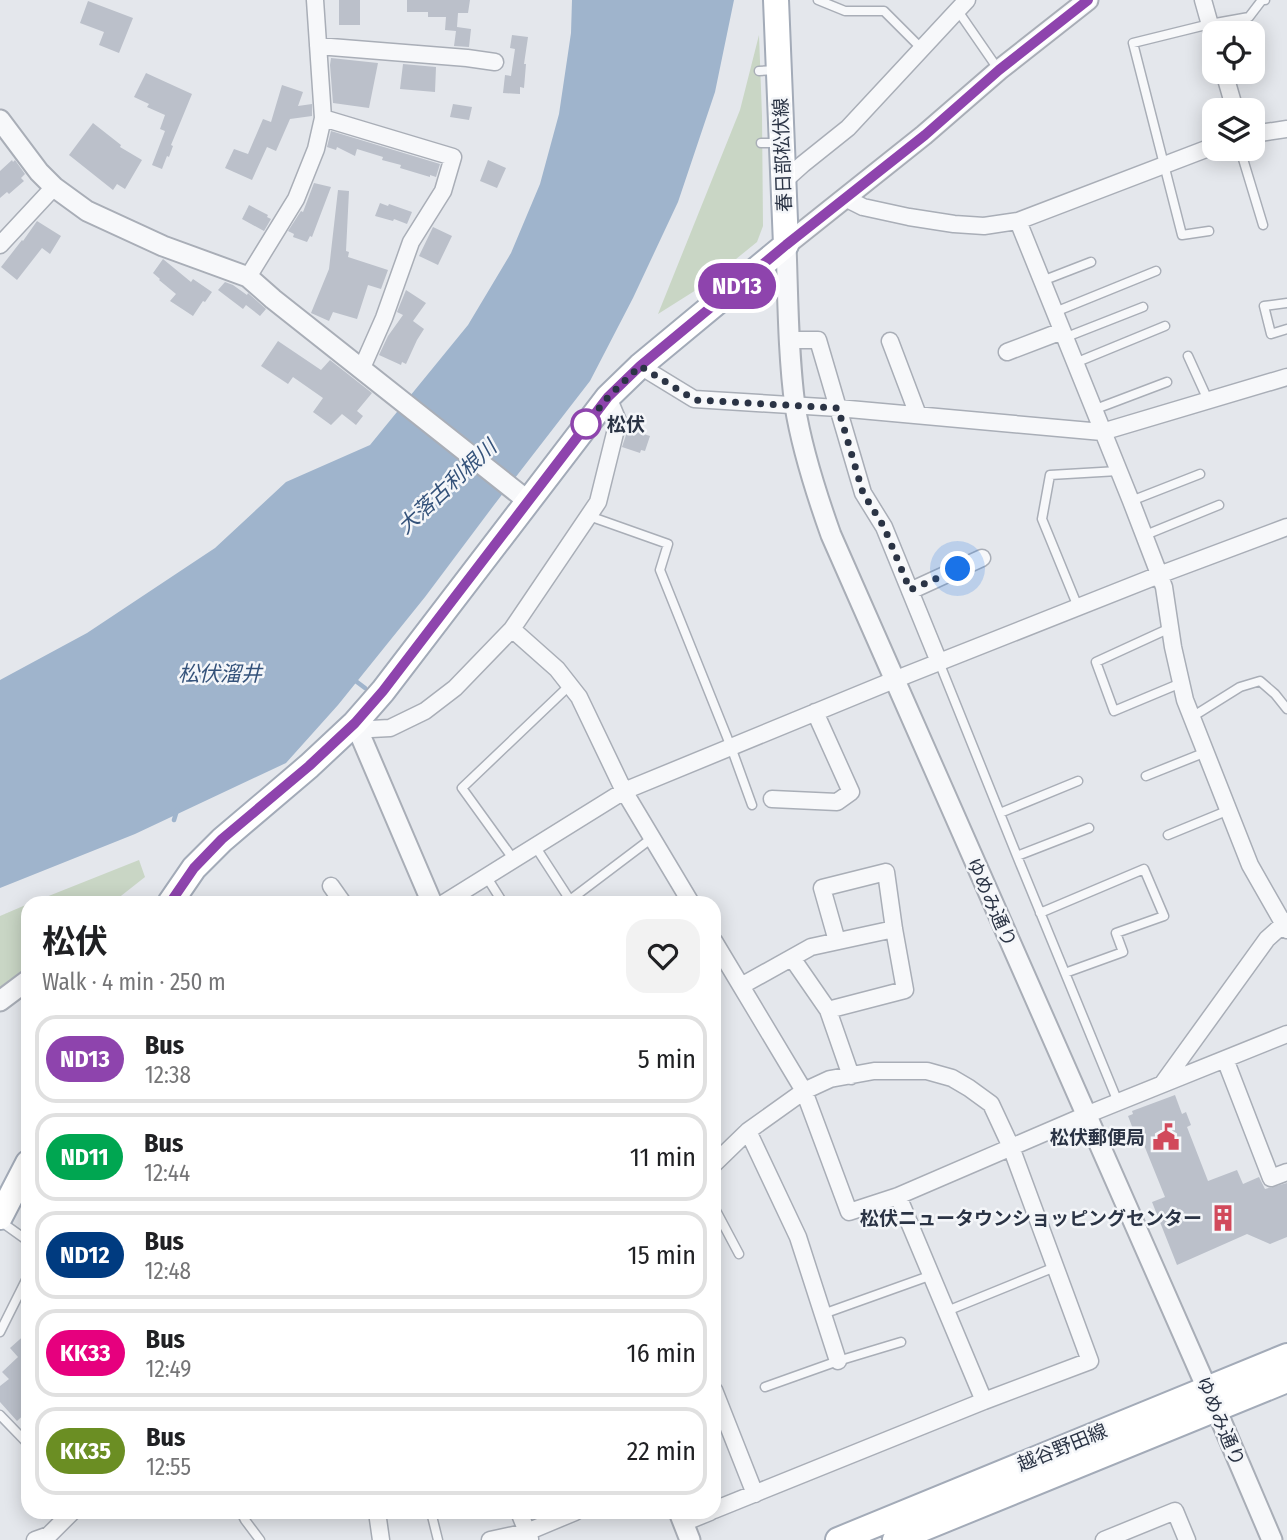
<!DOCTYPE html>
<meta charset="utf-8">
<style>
body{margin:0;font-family:"Fira Sans Condensed","Noto Sans JP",sans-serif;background:#f2f2f2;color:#202124;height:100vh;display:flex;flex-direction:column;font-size:26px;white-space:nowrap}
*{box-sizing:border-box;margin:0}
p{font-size:23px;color:#757577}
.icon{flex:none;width:38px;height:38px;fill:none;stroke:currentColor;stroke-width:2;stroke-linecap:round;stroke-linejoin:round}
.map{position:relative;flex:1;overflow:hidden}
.side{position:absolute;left:21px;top:896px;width:700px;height:623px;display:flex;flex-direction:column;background:#fff;border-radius:21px;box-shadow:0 4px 18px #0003}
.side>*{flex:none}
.badge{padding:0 14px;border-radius:23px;font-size:24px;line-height:46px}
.tools{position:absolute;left:1202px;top:21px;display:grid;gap:14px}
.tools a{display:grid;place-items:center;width:63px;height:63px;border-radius:14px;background:#fff;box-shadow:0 4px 18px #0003;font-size:35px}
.you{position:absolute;width:35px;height:35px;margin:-18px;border:5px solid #fff;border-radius:50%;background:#1a73e8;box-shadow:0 0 0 10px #1a73e833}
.map>.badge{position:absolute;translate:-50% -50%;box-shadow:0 0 0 4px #fff}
.round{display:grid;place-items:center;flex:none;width:74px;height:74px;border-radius:21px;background:#f2f2f2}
.headline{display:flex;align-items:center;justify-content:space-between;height:119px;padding:0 21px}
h1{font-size:33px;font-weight:700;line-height:52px}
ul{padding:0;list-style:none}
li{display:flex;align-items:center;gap:21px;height:88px;margin:0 14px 10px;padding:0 7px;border:4px solid #e0e0e0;border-radius:21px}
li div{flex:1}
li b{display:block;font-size:26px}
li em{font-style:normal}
li .badge{min-width:77px;font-weight:700;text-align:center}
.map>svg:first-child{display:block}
</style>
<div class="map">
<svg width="1287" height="1540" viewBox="0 0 1287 1540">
<rect width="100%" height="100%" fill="#e4e7ec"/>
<path fill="#c9d6c5" d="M 759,35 L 762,116 L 763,226 L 757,242 L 704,285 L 658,314 L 740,110 Z
M 139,860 L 145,877 L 112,903 L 31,903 Z
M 28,904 L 28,966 L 0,987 L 0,916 Z"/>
<path fill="#9fb4cc" d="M 572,0 L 734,0 L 715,92 L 678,202 L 633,298 L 590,381 L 494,505 L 425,597 L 338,705 L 286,763 L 135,834 L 0,888 L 0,680 L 87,633 L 215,548 L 286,482 L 370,445 L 468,325 L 511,253 L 540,184 L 559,114 L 571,33 Z"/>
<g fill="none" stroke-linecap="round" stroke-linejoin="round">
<path stroke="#9fb4cc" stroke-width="4.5" d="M 353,679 L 365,688
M 174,820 L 177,810"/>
</g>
<path fill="#bbc0ca" d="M 339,0 L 360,0 L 360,25 L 339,25 Z
M 407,0 L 470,0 L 468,13 L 458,13 L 457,27 L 471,29 L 469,47 L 454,46 L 456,31 L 445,30 L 446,17 L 428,17 L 428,12 L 407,12 Z
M 88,1 L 133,18 L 119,53 L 99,45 L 104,32 L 80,23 Z
M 512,35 L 528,37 L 524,64 L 526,64 L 524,88 L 520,87 L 520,94 L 503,93 L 505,75 L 511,76 L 515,49 L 510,48 Z
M 331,58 L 378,63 L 369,108 L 333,103 L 330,65 Z
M 403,64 L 436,67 L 435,92 L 400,89 Z
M 146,73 L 192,94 L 171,145 L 173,146 L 169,157 L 167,156 L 162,169 L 152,165 L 165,131 L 160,129 L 165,115 L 147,107 L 149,104 L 134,97 Z
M 282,85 L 303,92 L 298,106 L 312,104 L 312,116 L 290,119 L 276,151 L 267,147 L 252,180 L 225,168 L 234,149 L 248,154 L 263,119 L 271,122 Z
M 453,104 L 472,107 L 469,120 L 450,117 Z
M 93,123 L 121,145 L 120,147 L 142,160 L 125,189 L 117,184 L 113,190 L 69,155 Z
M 331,131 L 440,164 L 436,177 L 430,175 L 430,177 L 400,168 L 401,165 L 382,160 L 383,157 L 357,149 L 355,156 L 337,147 L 336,150 L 327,147 Z
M 12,160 L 13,162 L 15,160 L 25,174 L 21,178 L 24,181 L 9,194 L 7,192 L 0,198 L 0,171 Z
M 488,160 L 506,168 L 497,188 L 480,181 Z
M 314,183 L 331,187 L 312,237 L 310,236 L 307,242 L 293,237 L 294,234 L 288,231 L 301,211 L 303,212 Z
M 338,190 L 349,191 L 346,251 L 349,252 L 348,257 L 388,270 L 381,289 L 368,285 L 357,319 L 333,312 L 329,321 L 311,313 L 329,269 Z
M 380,203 L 388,206 L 389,204 L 412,212 L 407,224 L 394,219 L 393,221 L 375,216 Z
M 249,205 L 268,215 L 267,217 L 271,219 L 264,231 L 242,219 Z
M 37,221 L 61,236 L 50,254 L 42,248 L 17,280 L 1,267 L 22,240 L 23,241 Z
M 433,227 L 452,236 L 438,265 L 419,256 Z
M 163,259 L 191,282 L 193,279 L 212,292 L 205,302 L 203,301 L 193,316 L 170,301 L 176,294 L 159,280 L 160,279 L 153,273 Z
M 225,282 L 233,285 L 247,295 L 248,293 L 266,309 L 260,316 L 246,305 L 243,309 L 218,290 Z
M 406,290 L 426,303 L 413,321 L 424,329 L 417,340 L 406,364 L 402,362 L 401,365 L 379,355 L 388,336 L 403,315 L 397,312 Z
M 278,341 L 321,370 L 330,360 L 372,393 L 357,411 L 363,416 L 356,425 L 342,414 L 331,425 L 313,412 L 323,398 L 293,377 L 288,384 L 261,366 Z
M 628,429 L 650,436 L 645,451 L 641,450 L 640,453 L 622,447 Z
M 1175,1095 L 1182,1114 L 1186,1112 L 1191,1125 L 1187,1127 L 1208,1181 L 1237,1170 L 1243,1184 L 1259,1177 L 1265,1189 L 1287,1183 L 1287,1237 L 1270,1244 L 1247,1234 L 1177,1265 L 1152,1202 L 1165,1197 L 1144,1145 L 1140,1147 L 1128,1116 L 1133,1114 L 1132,1111 Z
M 28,1332 L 28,1411 L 17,1421 L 0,1402 L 0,1386 L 9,1379 L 2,1372 L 18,1357 L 10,1348 Z"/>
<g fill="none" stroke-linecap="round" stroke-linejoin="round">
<defs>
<path id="service" d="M 818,0 L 845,11 L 884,11 L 923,50
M 958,11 L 998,69
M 759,71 L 777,70
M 761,143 L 778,143
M 1240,149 L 1263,225
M 1209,231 L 1182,235 L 1133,43 L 1210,24 L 1249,17 L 1262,0 L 1265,0
M 1042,281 L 1091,262
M 1287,303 L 1264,306 L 1271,334 L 1287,329
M 1055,312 L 1156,271
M 1064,338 L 1143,307
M 1188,356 L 1208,400
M 1075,363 L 1165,326
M 1093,410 L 1167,382
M 1131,501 L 1200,474
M 589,516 L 668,544 L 660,570 L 731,747 L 752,805
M 1143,536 L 1219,505
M 1078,607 L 1042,519 L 1050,475 L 1118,471
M 1170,628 L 1096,662 L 1114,711 L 1181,683
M 939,662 L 1017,856 L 1089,828
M 1192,717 L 1240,687 L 1260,681 L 1275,694 L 1287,709
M 1146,776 L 1206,752
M 1000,813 L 1078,781
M 1168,835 L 1229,810
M 535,846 L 570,900 L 652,838
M 1017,856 L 1118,1102
M 514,860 L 462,788 L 569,686
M 486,876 L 503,903
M 1040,913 L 1144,869 L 1164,916 L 1116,933 L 1123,952 L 1065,973
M 714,1207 L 739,1254
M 0,1221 L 28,1241
M 947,1311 L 1055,1267
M 823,1314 L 932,1275
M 0,1332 L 28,1276
M 765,1387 L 838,1361 L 901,1342
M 0,1415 L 28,1444
M 241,1512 L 245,1520 L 260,1540
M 431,1512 L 438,1540"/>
<path id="minor" d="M 1203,0 L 1214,39
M 318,46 L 467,58 L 495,62
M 1224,72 L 1235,110
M 323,118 L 453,157 L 443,191 L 411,242 L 384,318 L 365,361 L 360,368
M 1253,134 L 1287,129
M 783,182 L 803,164 L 848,128 L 967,0
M 845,198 L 863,207 L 909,217 L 954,224 L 984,226 L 1018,221 L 1214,146
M 1018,221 L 1131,501 L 1164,587 L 1173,647 L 1185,700 L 1250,865 L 1287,930
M 0,245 L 54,187
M 248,277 L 296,199 L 316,149 L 323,118 L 315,0
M 790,340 L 818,340 L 863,493 L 884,527 L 939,662
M 890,341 L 918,415
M 1007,352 L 1062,331
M 640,366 L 694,399 L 838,408 L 1102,432 L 1287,377
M 910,591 L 982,558
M 512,629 L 557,669 L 579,697 L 624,791 L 691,903
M 355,723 L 371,729 L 390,728 L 425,711 L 455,688 L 512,629 L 598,502 L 618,421 L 608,397
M 772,799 L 837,802 L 851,792 L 815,712
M 331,886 L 343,903
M 444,903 L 624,791 L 894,680 L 1159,575 L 1287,527
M 714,941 L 804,1091 L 849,1212 L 898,1196 L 1086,1115 L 1287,1034
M 792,958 L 828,1010 L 851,1076
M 741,986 L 811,947 L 894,929
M 828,1010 L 905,990 L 894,929 L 886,872 L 822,888 L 837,941
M 1225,1059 L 1271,1178 L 1287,1172
M 1163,1083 L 1267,939 L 1287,921
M 748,1131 L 798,1237 L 838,1361
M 714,1164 L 748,1131 L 804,1091 L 830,1079 L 874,1071 L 927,1071 L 952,1078 L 969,1088 L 991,1104 L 1011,1147 L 1090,1361 L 984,1401 L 714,1510
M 898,1196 L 984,1401
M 714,1390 L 755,1494
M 377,1512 L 381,1540
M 519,1512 L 530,1539
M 683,1523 L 710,1512
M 35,1540 L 49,1535 L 72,1512
M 490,1540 L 527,1532 L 575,1512
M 1104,1540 L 1175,1511 L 1187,1540"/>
<path id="tertiary" d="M 1088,0 L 999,70 L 924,135 L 786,245 C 788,298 788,353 795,406 C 802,450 816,493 831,535 L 1216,1409 L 1272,1540
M 0,120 L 39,172 L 54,187 L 87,211 L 163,246 L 248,277 L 273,299 L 528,501
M 355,723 L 432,903
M 0,1001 L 28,980
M 679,1512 L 690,1540"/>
<path id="primary" d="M 170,903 L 194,868 L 222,840 L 309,766 L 355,723 L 383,691 L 608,397 L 640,366 L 786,245 L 776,0
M 0,1217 L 28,1163
M 838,1540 L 1287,1356
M 895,1540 L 1287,1380"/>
</defs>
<use href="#service" stroke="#a9aeb7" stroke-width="11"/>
<use href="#minor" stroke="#a9aeb7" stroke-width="19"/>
<use href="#tertiary" stroke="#a9aeb7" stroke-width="23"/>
<use href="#primary" stroke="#a3abb8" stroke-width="28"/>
<use href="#service" stroke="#f7f8fa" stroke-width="8"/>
<use href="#minor" stroke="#f7f8fa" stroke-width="16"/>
<use href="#tertiary" stroke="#f7f8fa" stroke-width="19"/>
<use href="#primary" stroke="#fff" stroke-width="24"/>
</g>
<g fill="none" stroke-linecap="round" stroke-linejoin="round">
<defs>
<path id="line" d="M 170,903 L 194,868 L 222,839 L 309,766 L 355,723 L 383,691 L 608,397 L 640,366 L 786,245 L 925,135 L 999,70 L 1088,0"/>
</defs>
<use href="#line" stroke="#fff" stroke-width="16"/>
<use href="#line" stroke="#8e44ad" stroke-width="10"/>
<path stroke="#2b3445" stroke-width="7" stroke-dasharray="0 12.6" d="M 586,424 L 585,426 L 608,397 L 640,366 L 695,400 L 838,408 L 863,493 L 884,527 L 910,590 L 958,569"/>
</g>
<defs>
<symbol id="civic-bare" viewBox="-9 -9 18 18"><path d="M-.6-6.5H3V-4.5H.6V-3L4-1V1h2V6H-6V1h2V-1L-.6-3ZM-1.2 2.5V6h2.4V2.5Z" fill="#d1495b" stroke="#f4f6f9" stroke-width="2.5" paint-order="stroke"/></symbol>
<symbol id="building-bare" viewBox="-9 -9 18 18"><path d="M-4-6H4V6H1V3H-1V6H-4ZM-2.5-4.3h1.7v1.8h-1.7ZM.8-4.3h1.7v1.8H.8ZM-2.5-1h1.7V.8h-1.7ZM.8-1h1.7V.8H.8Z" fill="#d1495b" stroke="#f4f6f9" stroke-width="2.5" paint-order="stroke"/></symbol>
</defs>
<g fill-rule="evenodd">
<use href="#civic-bare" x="1147" y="1118" width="38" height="38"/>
<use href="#building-bare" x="1204" y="1199" width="38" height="38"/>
</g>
<circle fill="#fff" stroke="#8e44ad" stroke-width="3.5" cx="586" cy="424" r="14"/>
<g text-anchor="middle" stroke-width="5" stroke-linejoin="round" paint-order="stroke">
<g font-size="19" fill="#2b3445" stroke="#f4f6f9">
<text transform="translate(782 155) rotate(-92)" y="7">春日部松伏線</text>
<text transform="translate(992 902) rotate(66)" y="7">ゆめみ通り</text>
<text transform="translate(1221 1421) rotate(67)" y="7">ゆめみ通り</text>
<text transform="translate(1062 1447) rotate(-22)" y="7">越谷野田線</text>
</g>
<g font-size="19" font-weight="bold" fill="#2b3445" stroke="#f4f6f9" text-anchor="start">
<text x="607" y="431">松伏</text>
</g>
<g font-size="19" font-weight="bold" fill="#2b3445" stroke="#f4f6f9" text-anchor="end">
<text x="1145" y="1144">松伏郵便局</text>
<text x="1202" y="1225">松伏ニュータウンショッピングセンター</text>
</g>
<g font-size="21" font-style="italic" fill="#34527a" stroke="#f4f6f9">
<text transform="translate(447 487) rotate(-43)" y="7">大落古利根川</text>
<text x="220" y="681">松伏溜井</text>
</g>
</g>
</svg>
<div class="tools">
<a><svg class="icon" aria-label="locate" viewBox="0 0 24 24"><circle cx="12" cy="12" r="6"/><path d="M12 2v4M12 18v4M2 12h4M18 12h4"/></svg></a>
<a><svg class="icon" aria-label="layers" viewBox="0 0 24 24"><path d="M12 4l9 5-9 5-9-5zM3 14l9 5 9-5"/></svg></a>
</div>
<div class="you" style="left:958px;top:569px"></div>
<b class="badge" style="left:737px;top:286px;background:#8e44ad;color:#fff">ND13</b>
<section class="side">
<div class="headline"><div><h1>松伏</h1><p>Walk · 4 min · 250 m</p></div><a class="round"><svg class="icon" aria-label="heart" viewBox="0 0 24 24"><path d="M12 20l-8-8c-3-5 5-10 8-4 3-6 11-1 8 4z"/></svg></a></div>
<ul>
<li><span class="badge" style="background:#8e44ad;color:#fff">ND13</span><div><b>Bus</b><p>12:38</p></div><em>5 min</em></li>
<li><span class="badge" style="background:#00a651;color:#fff">ND11</span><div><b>Bus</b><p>12:44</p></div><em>11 min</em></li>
<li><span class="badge" style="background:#003b80;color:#fff">ND12</span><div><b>Bus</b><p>12:48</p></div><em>15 min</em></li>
<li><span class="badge" style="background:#e6007e;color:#fff">KK33</span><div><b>Bus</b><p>12:49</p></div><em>16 min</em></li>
<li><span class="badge" style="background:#6b8e23;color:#fff">KK35</span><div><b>Bus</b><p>12:55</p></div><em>22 min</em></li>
</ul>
</section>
</div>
